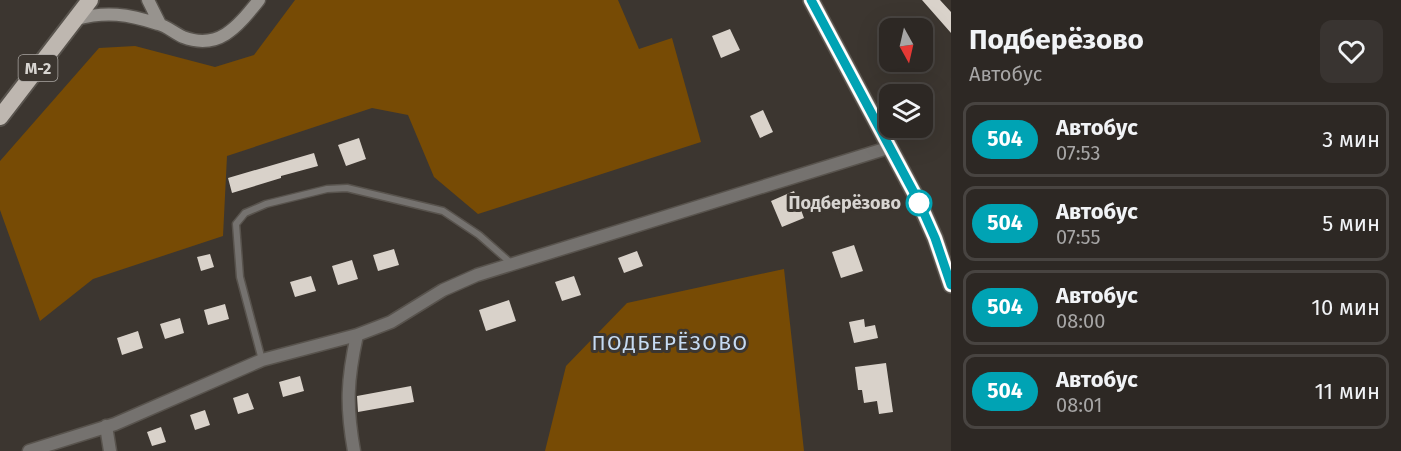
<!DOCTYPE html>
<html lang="ru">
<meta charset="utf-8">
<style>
body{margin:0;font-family:"Fira Sans",sans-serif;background:#393431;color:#f1f3f6;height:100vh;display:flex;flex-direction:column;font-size:22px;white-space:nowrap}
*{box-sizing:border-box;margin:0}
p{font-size:20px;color:#a7a6a6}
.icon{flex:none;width:33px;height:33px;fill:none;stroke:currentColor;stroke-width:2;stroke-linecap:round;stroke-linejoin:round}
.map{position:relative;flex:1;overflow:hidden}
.side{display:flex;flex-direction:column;background:#2d2824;width:450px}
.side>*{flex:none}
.badge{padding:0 12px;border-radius:20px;font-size:21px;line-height:39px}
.needle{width:39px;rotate:172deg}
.tools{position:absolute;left:879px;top:18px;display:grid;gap:12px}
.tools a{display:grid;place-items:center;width:54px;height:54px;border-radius:12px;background:#2d2824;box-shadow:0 6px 24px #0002,0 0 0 2px #484441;font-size:30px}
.map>.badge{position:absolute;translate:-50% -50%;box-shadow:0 0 0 3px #fff}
.round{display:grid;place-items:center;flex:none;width:63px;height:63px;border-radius:12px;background:#393431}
.head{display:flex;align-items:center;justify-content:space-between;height:102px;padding:0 18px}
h1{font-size:28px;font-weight:700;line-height:45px}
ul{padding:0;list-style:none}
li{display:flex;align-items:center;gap:18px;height:75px;margin:0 12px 9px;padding:0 6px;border:3px solid #484441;border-radius:12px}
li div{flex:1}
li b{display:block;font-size:22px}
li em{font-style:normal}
li .badge{min-width:66px;font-weight:700;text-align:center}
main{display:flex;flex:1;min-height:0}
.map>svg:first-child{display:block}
</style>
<main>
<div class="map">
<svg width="951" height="451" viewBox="0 0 951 451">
<rect width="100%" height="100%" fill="#3c3630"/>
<path fill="#774b05" d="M 295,0 L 618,0 L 639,49 L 672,38 L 701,142 L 478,214 L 434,177 L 408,115 L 372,108 L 227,156 L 223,236 L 93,279 L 40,321 L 0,210 L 0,161 L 99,48 L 135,46 L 215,67 L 254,55 Z
M 784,269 L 804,451 L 545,451 L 566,366 L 627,303 Z"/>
<path fill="#d9d2ca" d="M 922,0 L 940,0 L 951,12 L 951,33 Z
M 730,29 L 740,50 L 721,58 L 712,36 Z
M 763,110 L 773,132 L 760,138 L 750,116 Z
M 359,138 L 366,159 L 346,166 L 338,145 Z
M 314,153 L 318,166 L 281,176 L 281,178 L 232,193 L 228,178 Z
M 794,191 L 804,218 L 782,227 L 771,201 Z
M 854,245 L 863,271 L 841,278 L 832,252 Z
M 394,249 L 399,265 L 378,271 L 373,255 Z
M 637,251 L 643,266 L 624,273 L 618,258 Z
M 210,254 L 214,267 L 201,271 L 197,257 Z
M 352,260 L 358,279 L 338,285 L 332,266 Z
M 311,276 L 316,291 L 295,297 L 290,282 Z
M 574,276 L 581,295 L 562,301 L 555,282 Z
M 509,300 L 516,321 L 486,331 L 479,310 Z
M 225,304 L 229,319 L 208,325 L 204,310 Z
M 180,318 L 184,333 L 165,339 L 160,324 Z
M 864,319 L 865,327 L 875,325 L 878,338 L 854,343 L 849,322 Z
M 138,331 L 143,348 L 122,355 L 117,338 Z
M 886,363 L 893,412 L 879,414 L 877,401 L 864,403 L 862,390 L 858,390 L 855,367 Z
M 300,376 L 304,391 L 283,397 L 279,382 Z
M 411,386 L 414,402 L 358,412 L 357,396 Z
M 248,393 L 254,409 L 238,414 L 233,398 Z
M 205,410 L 210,425 L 195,430 L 190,415 Z
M 161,427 L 166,442 L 152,446 L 147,432 Z"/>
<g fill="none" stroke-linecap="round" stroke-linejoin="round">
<defs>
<path id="service" d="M 262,360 L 240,277 L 236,224 L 245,213 L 266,204 L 327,189 L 347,188 L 443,211 L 479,235 L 512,264"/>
<path id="minor" d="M 106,426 L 110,451
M 29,451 L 115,424 L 262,360 L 357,335 L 391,322 L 443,290 L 477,275 L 891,147
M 354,451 C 346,406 347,380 357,335"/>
<path id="secondary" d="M 148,0 L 160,24
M 76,19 C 106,11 128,14 158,24 C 167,26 174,33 183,37 C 219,51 238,26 259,0"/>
<path id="primary" d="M 811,0 L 919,202 L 935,238 L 951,285"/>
<path id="trunk" d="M 0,117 L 90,0"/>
</defs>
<use href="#service" stroke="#58534d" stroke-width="9"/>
<use href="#minor" stroke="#58534d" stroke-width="15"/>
<use href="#secondary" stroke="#58534d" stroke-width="15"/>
<use href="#primary" stroke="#58534d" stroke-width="18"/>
<use href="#trunk" stroke="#58534d" stroke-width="20"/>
<use href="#service" stroke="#75726f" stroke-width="6"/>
<use href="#minor" stroke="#75726f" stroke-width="12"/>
<use href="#secondary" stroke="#97938e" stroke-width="12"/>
<use href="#primary" stroke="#b2aca5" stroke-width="15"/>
<use href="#trunk" stroke="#beb7b0" stroke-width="16"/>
</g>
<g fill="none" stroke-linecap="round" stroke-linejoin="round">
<defs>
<path id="line" d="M 811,0 L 919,202 L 935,238 L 951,285"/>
</defs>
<use href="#line" stroke="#fff" stroke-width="14"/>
<use href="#line" stroke="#00a3b4" stroke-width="9"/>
</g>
<circle fill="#fff" stroke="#00a3b4" stroke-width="3" cx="919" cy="203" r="12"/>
<g text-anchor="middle" stroke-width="6" stroke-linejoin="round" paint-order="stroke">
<rect fill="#3c3630" stroke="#a9a5a1" stroke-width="1.5" x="18.5" y="55" width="39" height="26" rx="4.5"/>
<g font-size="16" font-weight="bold" fill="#d8d5d1">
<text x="38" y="74">М-2</text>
</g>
<g font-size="18" font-weight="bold" fill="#d8d5d1" stroke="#3c3630" text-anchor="end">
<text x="901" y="209">Подберёзово</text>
</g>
<g font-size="21" letter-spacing="1.5" fill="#c6dbf3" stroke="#3c3630">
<text x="670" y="350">ПОДБЕРЁЗОВО</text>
</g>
</g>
</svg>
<div class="tools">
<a><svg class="needle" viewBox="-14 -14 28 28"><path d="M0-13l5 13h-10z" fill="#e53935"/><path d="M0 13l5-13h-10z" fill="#a7a6a6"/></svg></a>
<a><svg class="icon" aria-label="layers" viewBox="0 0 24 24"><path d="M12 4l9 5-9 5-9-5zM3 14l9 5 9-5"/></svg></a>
</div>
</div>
<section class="side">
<div class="head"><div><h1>Подберёзово</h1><p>Автобус</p></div><a class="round"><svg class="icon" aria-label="heart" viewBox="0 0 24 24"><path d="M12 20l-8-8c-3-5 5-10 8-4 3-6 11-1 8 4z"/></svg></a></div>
<ul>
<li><span class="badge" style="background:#00a3b4;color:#fff">504</span><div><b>Автобус</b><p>07:53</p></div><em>3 мин</em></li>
<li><span class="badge" style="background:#00a3b4;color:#fff">504</span><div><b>Автобус</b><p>07:55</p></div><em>5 мин</em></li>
<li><span class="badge" style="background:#00a3b4;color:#fff">504</span><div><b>Автобус</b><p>08:00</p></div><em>10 мин</em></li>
<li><span class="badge" style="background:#00a3b4;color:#fff">504</span><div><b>Автобус</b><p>08:01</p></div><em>11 мин</em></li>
</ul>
</section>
</main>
